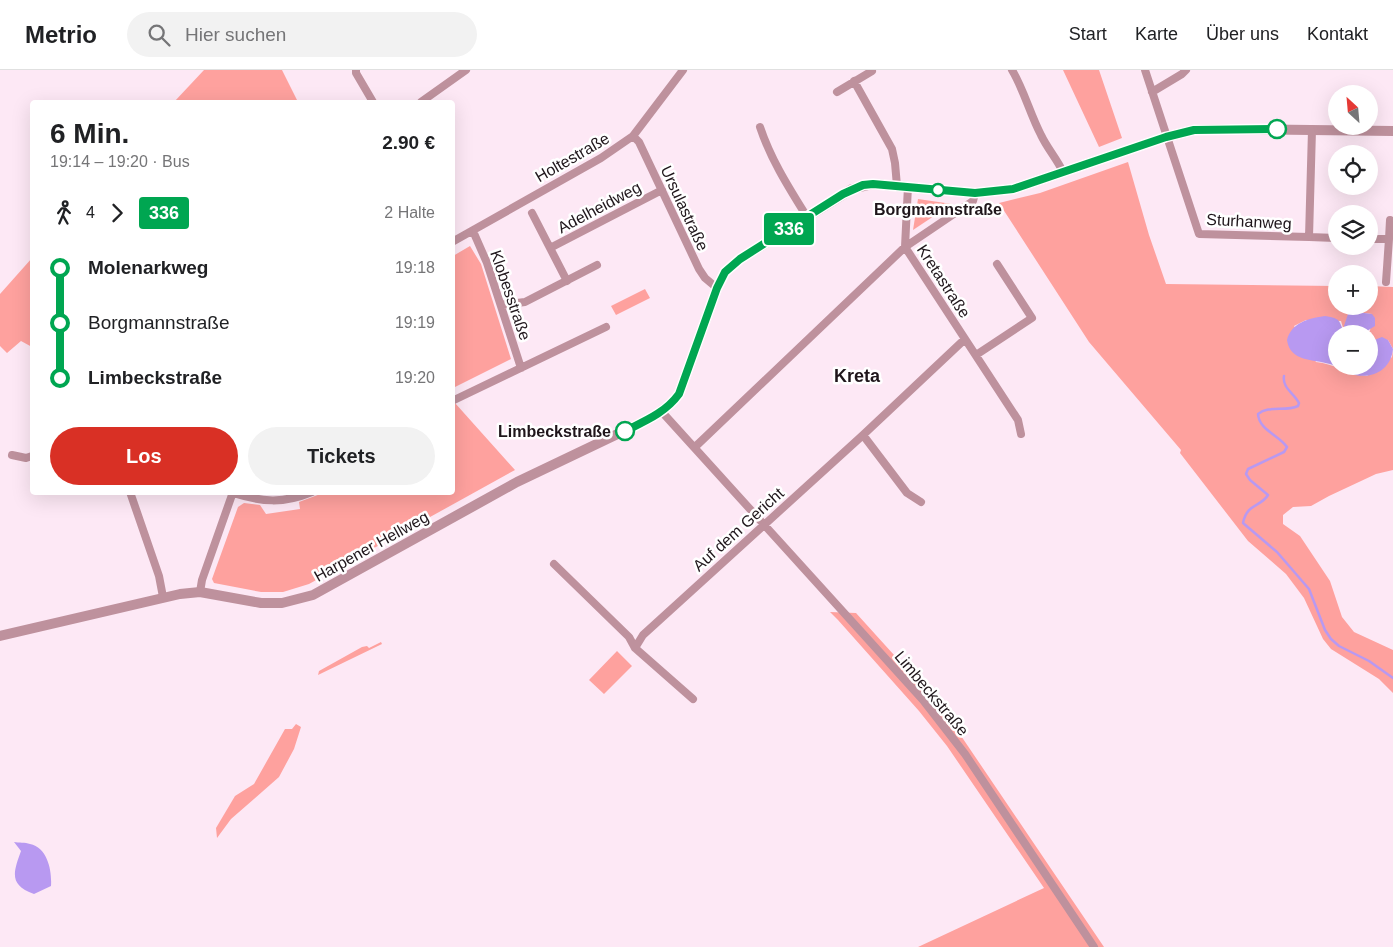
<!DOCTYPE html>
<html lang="de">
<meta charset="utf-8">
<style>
body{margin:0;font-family:Arial,sans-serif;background:#f2f2f2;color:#202124;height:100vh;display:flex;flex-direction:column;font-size:19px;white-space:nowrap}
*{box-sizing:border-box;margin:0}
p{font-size:16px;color:#757577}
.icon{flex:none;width:28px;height:28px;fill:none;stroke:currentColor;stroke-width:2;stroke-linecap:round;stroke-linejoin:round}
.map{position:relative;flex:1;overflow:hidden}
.drawer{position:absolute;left:30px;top:30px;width:425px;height:395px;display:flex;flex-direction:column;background:#fff;border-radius:5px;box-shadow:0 5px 20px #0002}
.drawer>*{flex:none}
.badge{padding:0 10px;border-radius:4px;font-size:18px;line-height:32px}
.needle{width:32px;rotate:334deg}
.buttons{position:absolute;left:1328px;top:15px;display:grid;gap:10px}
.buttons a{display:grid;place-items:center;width:50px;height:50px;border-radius:50%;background:#fff;box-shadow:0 5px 20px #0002;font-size:25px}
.map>.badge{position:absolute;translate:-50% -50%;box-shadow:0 0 0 2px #fff}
.legs{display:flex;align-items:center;gap:8px;height:55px;padding:0 20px;font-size:16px}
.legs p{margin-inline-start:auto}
.overview{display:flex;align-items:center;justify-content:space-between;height:85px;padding:0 20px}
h1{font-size:28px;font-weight:700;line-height:38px}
.cta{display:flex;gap:10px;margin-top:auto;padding:10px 20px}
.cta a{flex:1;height:58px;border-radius:30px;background:#d93025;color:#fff;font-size:20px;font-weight:700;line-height:58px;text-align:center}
.cta a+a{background:#f2f2f2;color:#202124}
ul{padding:0 20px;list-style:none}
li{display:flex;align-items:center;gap:18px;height:55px;font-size:19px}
li i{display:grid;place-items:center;width:8px;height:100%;margin:0 6px;background:currentColor}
li i::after{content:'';width:12px;height:12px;margin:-6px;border:4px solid;border-radius:50%;background:#fff}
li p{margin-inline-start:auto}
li:first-child i{background:linear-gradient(#0000 50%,currentColor 0)}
li:last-child i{background:linear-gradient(currentColor 50%,#0000 0)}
header{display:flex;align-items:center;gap:30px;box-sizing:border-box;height:70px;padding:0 25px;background:#fff;border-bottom:1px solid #e0e0e0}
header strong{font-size:24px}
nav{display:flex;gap:28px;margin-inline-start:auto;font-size:18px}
.search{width:350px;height:45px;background:#f2f2f2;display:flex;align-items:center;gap:12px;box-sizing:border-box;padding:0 18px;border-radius:28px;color:#757577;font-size:19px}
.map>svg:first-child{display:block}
</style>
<header>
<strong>Metrio</strong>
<div class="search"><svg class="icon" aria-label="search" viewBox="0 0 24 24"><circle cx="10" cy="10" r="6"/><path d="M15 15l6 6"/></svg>Hier suchen</div>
<nav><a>Start</a><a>Karte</a><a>Über uns</a><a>Kontakt</a></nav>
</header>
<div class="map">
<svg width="1393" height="877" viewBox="0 0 1393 877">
<rect width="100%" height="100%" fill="#fde8f5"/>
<path fill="#fea19e" d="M 204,0 L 282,0 L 298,32 L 174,32 Z
M 1063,0 L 1099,0 L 1122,68 L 1099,77 Z
M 1128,92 L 1149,165 L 1166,214 L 1336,216 L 1336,236 L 1369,236 L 1369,216 L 1393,217 L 1393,279 L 1388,270 L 1378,269 L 1369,272 L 1369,264 L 1362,264 L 1370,261 L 1372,244 L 1349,241 L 1346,261 L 1349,264 L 1345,264 L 1341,251 L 1306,250 L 1294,256 L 1316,292 C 1334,294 1349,304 1367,306 L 1392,287 L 1393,280 L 1393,400 L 1376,404 L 1329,426 L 1311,436 L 1293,437 L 1283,445 L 1283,454 L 1300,466 L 1330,511 L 1342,547 L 1354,562 L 1393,580 L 1393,623 L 1379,609 L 1331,579 L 1323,569 L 1304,528 L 1286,504 L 1248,471 L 1180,383 L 1181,380 L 1089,272 L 999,133 L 1040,123 Z
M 918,129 L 952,134 L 913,160 Z
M 470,176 L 481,194 L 511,289 L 453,318 L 453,186 Z
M 32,188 L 32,277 L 21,271 L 7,283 L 0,276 L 0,224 Z
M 645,219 L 650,228 L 616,245 L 611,236 Z
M 455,333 L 515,400 L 309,514 L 283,522 L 261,522 L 214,513 L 212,509 L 238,437 L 244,433 L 260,435 L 266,444 L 300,439 L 299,432 L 323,423 L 452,422 L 452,334 Z
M 830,542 L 856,543 L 932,627 L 955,657 L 1104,877 L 918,877 L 1044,818 L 947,676 L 919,641 L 838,550 Z
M 381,572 L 382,574 L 318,605 L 319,601 L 362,577 L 367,576 L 369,578 Z
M 617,581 L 632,596 L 604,624 L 589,610 Z
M 296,654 L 301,657 L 294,679 L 279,707 L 231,749 L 217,768 L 216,758 L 235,726 L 254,714 L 285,659 L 292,659 Z"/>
<path fill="#b899f1" d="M 1349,241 L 1372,244 L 1375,248 L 1375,256 L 1362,264 L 1349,264 L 1344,256 Z
M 1325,246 C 1342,249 1338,250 1345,264 L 1336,264 L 1336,296 L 1369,296 L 1369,272 L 1382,267 L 1388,270 L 1393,279 C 1391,299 1374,309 1355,305 C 1346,303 1339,296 1330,294 C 1313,289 1290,292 1287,270 C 1291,253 1309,248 1325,246 Z
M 14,772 C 19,773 25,772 30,774 C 48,778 52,801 51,816 L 34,824 C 9,815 13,803 21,781 Z"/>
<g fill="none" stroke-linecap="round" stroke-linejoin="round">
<path stroke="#b899f1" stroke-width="2.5" d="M 1284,306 C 1282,318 1294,323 1299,333 L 1298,336 C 1285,342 1269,335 1258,344 C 1259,360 1279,365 1287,377 L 1284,382 L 1248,399 L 1246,404 L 1250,410 L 1268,425 C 1261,437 1247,433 1243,453 L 1277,482 L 1309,519 L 1325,560 L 1331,569 L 1339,576 L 1369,591 L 1393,608"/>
<path stroke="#be919d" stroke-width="8" d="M 356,0 L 356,3 L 373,32
M 1012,0 C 1024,20 1030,44 1041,65 C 1047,78 1057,89 1063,102
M 1145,0 L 1199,164 L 1309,167 L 1312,60
M 854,11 L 892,79 L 895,93 L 897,116
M 837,22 L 872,1
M 1152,22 L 1182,4 L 1186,0
M 421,32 L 466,0
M 760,57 C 771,90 789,118 807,147
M 633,66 L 639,72 L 699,199 L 705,208 L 717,218
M 908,116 L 905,177 L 1018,350 L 1021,364
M 532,143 L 567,211
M 473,161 L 487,193 L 521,298
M 1309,167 L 1336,168
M 1369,169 L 1389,169 L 1386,212
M 1389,169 L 1390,150
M 452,172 L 601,88 L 633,66 L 683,0
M 550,178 L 662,120
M 501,235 L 525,232 L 597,195
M 976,285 L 1032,248 L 997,194
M 452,331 L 606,257
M 662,342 L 923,630 L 965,684 L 1094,877
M 863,365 L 907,423 L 921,432
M 695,377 L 905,177 L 973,131 L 975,123
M 12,385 L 26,388 L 32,386
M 130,422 L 159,506 L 163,527
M 233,423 C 262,432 283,434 312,422
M 554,494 L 629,567 L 635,578 L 693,629
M 200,522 L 202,510 L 233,422
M 635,578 L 643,565 L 863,365 L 965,269"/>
<path stroke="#be919d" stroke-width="10" d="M 0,566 L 180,524 L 200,522 L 261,533 L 282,533 L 313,525 L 517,412 L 649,349 C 661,342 671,335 679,324 L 717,218 L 725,202 L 740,189 L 852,119 L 873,114 L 975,123 L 1013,119 L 1166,67 L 1194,60 L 1236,59 L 1393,61"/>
</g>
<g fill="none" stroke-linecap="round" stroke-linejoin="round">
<defs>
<path id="line-1" d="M 625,361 C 645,351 665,343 679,324 L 717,218 L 725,202 L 740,189 L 843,124 L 863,115 L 873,114 L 975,123 L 1013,119 L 1166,67 L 1194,60 L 1277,59"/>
</defs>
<use href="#line-1" stroke="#fff" stroke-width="11"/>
<use href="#line-1" stroke="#00a651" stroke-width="8"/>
</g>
<g fill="#fff" stroke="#00a651" stroke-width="2.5">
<circle cx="1277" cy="59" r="9"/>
<circle cx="938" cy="120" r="6"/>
<circle cx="625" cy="361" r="9"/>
</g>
<g text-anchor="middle" stroke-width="5" stroke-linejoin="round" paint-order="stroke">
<g font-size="16" fill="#1f161b" stroke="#fff">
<text transform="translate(572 87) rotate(-30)" y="6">Holtestraße</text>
<text transform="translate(599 137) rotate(-28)" y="6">Adelheidweg</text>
<text transform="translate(685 138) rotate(65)" y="6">Ursulastraße</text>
<text transform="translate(1249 151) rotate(3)" y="6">Sturhanweg</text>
<text transform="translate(944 211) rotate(57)" y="6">Kretastraße</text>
<text transform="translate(511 225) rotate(71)" y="6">Klobesstraße</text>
<text transform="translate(738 459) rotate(-42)" y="6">Auf dem Gericht</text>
<text transform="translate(371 476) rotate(-29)" y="6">Harpener Hellweg</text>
<text transform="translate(932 623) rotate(50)" y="6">Limbeckstraße</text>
</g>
<g font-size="16" font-weight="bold" fill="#1f161b" stroke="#fff">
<text x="938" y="145">Borgmannstraße</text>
<text x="611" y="367" text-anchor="end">Limbeckstraße</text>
</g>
<g font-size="18" font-weight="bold" fill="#1f161b" stroke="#fff">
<text x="857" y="312">Kreta</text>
</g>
</g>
</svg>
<div class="buttons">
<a><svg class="needle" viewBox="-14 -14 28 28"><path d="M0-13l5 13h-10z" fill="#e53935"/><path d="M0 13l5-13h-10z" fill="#757577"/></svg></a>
<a><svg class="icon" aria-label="locate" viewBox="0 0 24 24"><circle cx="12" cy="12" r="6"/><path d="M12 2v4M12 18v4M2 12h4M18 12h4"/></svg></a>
<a><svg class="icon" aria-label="layers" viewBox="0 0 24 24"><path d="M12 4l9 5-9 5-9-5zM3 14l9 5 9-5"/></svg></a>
<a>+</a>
<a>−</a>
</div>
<b class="badge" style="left:789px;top:159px;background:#00a651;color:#fff">336</b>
<section class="drawer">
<div class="overview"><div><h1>6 Min.</h1><p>19:14 – 19:20 · Bus</p></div><b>2.90 €</b></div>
<div class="legs"><svg class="icon" aria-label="walk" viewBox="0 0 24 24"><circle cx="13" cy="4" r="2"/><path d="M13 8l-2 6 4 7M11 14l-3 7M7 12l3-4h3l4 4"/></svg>4<svg class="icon" aria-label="forward" viewBox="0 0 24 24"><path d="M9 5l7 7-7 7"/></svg><b class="badge" style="background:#00a651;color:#fff">336</b><p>2 Halte</p></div>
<ul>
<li><i style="color:#00a651"></i><b>Molenarkweg</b><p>19:18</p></li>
<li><i style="color:#00a651"></i><span>Borgmannstraße</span><p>19:19</p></li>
<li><i style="color:#00a651"></i><b>Limbeckstraße</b><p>19:20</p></li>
</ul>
<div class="cta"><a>Los</a><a>Tickets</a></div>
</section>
</div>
